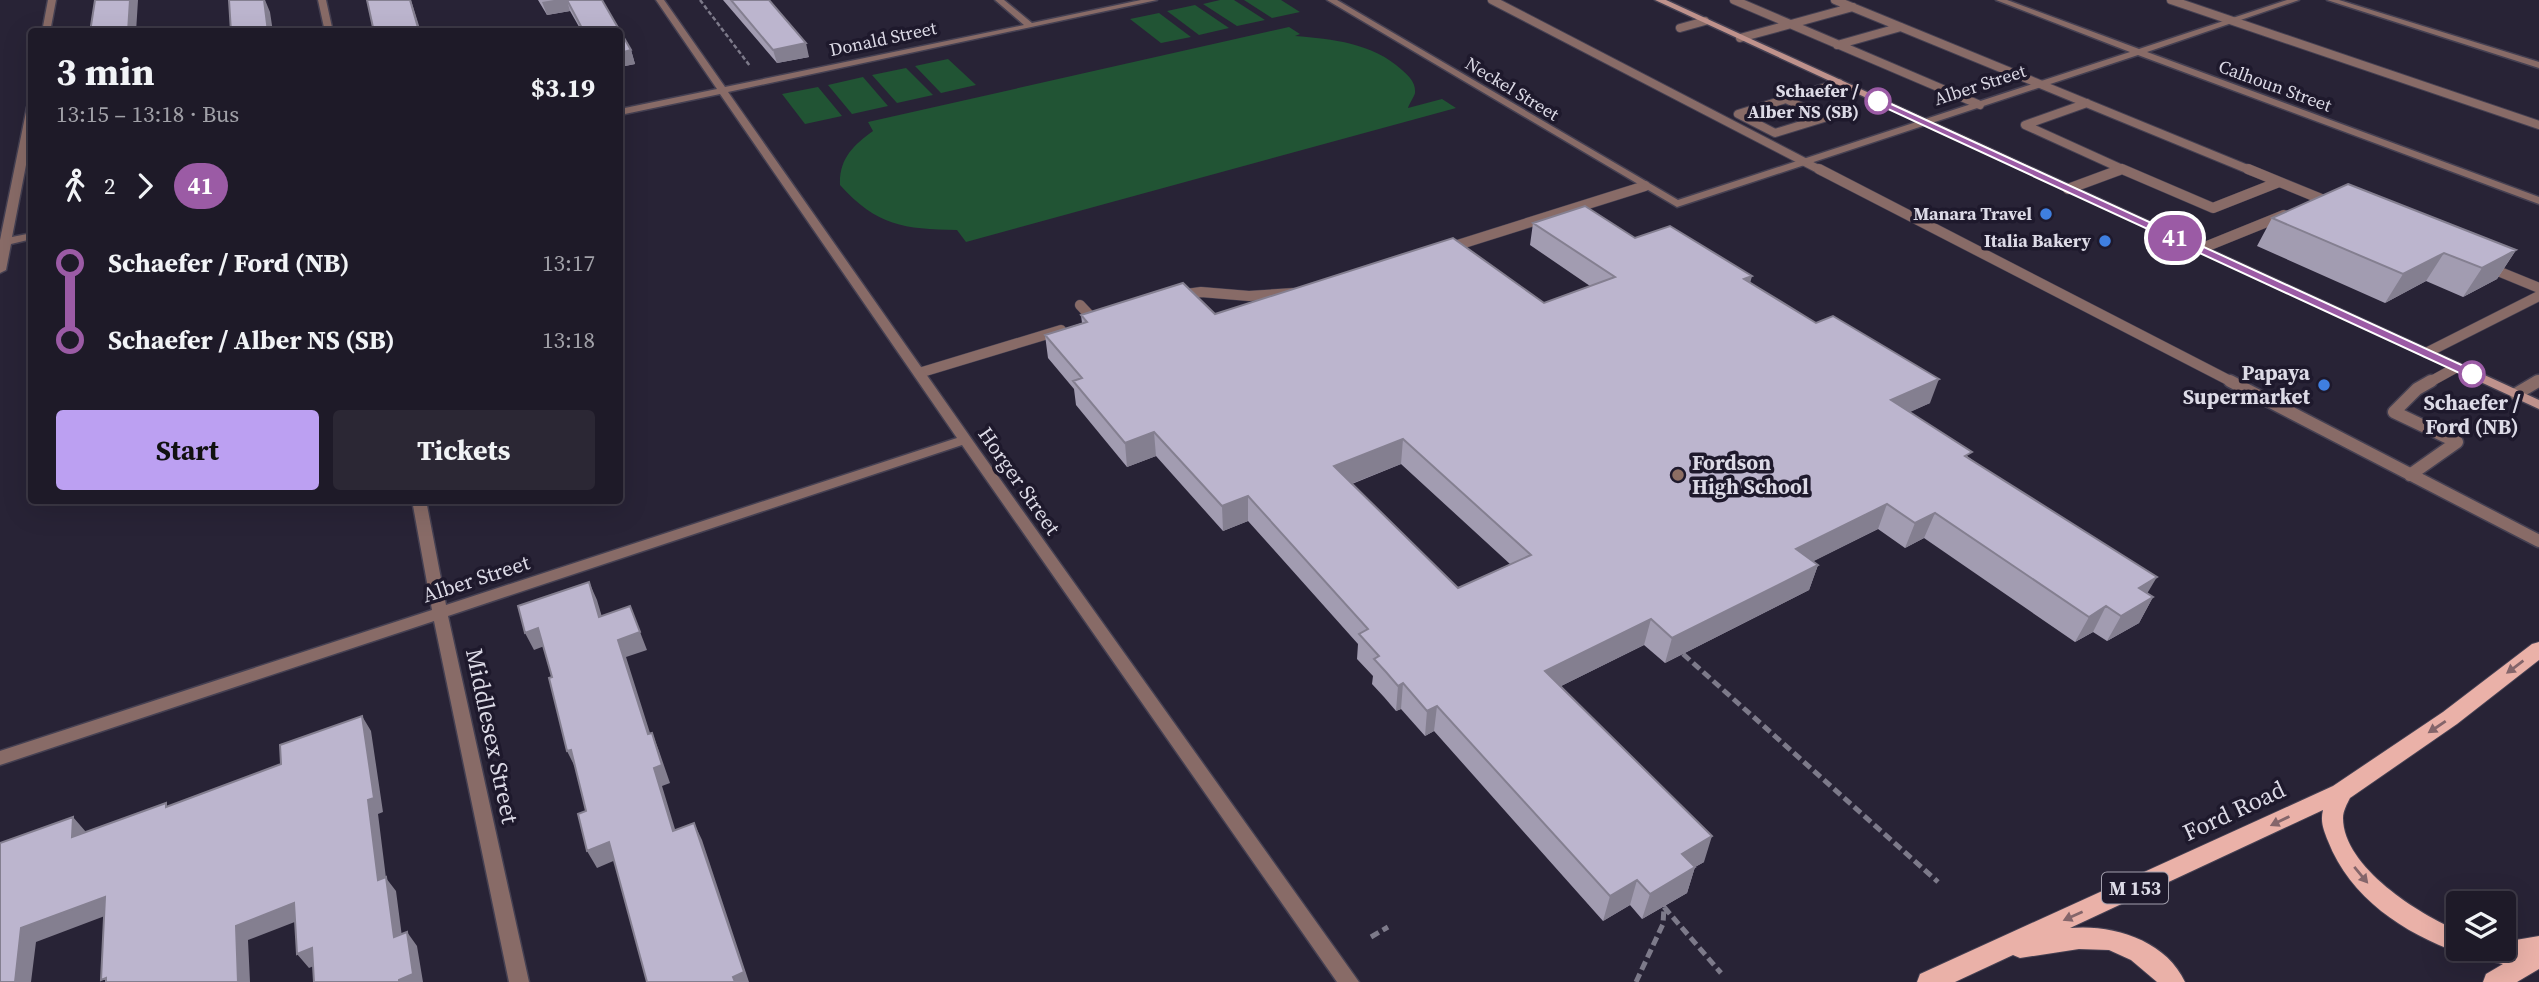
<!DOCTYPE html>
<meta charset="utf-8">
<style>
body{margin:0;font-family:"Source Serif 4",serif;background:#2b2734;color:#f1f3f6;height:100vh;display:flex;flex-direction:column;font-size:26px;white-space:nowrap}
*{box-sizing:border-box;margin:0}
p{font-size:23px;color:#a1a1a8}
.icon{flex:none;width:38px;height:38px;fill:none;stroke:currentColor;stroke-width:2;stroke-linecap:round;stroke-linejoin:round}
.map{position:relative;flex:1;overflow:hidden}
.panel{position:absolute;left:28px;top:28px;width:595px;height:476px;display:flex;flex-direction:column;background:#1e1a28;border-radius:7px;box-shadow:0 7px 28px #0002,0 0 0 2px #3c3845}
.panel>*{flex:none}
.badge{padding:0 14px;border-radius:23px;font-size:24px;line-height:46px}
.controls{position:absolute;left:2446px;top:891px;display:grid;gap:14px}
.controls a{display:grid;place-items:center;width:70px;height:70px;border-radius:7px;background:#1e1a28;box-shadow:0 7px 28px #0002,0 0 0 2px #3c3845;font-size:35px}
.map>.badge{position:absolute;translate:-50% -50%;box-shadow:0 0 0 4px #fff}
.legs{display:flex;align-items:center;gap:10px;height:77px;padding:0 28px;font-size:23px}
.legs p{margin-inline-start:auto}
.summary{display:flex;align-items:center;justify-content:space-between;height:119px;padding:0 28px}
h1{font-size:38px;font-weight:700;line-height:52px}
.cta{display:flex;gap:14px;margin-top:auto;padding:14px 28px}
.cta a{flex:1;height:80px;border-radius:7px;background:#bca0f2;color:#111;font-size:28px;font-weight:700;line-height:80px;text-align:center}
.cta a+a{background:#2b2734;color:#f1f3f6}
ul{padding:0 28px;list-style:none}
li{display:flex;align-items:center;gap:24px;height:77px;font-size:26px}
li i{display:grid;place-items:center;width:10px;height:100%;margin:0 9px;background:currentColor}
li i::after{content:'';width:18px;height:18px;margin:-9px;border:5px solid;border-radius:50%;background:#1e1a28}
li p{margin-inline-start:auto}
li:first-child i{background:linear-gradient(#0000 50%,currentColor 0)}
li:last-child i{background:linear-gradient(currentColor 50%,#0000 0)}
.map>svg:first-child{display:block}
</style>
<div class="map">
<svg width="2539" height="982" viewBox="0 0 2539 982">
<rect width="100%" height="100%" fill="#282336"/>
<path fill="#215434" d="M 1220,0 L 1234,0 L 1265,20 L 1237,26 L 1203,4 Z
M 1244,0 L 1281,0 L 1300,12 L 1272,18 Z
M 1195,5 L 1229,28 L 1199,35 L 1167,11 Z
M 1159,13 L 1191,37 L 1161,43 L 1130,19 Z
M 1289,27 L 1300,34 L 1295,36 C 1332,39 1373,43 1402,70 C 1409,76 1416,83 1415,93 C 1414,97 1409,104 1408,108 L 1442,99 L 1456,108 L 966,242 L 957,230 C 904,229 877,226 840,185 C 839,158 854,145 873,131 L 868,122 Z
M 948,59 L 976,85 L 941,93 L 915,66 Z
M 906,68 L 933,95 L 897,103 L 872,75 Z
M 863,77 L 888,106 L 852,114 L 828,85 Z
M 818,87 L 842,116 L 805,124 L 782,94 Z"/>
<g fill="none" stroke-linecap="round" stroke-linejoin="round">
<defs>
<path id="lane-far2" d="M 1492,0 L 1822,171
M 1734,0 L 1980,105
M 1835,0 L 2252,171
M 2171,0 L 2539,125
M 1680,28 L 1705,21
M 1740,38 L 1853,7
M 1837,45 L 1901,27
M 1786,99 L 1824,118 L 1775,133 L 1738,114 Z
M 1786,99 L 1839,83
M 2087,103 L 2025,125 L 2122,169 L 2118,171
M 2122,169 L 2126,171"/>
<path id="lane-far1" d="M 1819,169 L 2234,383
M 2122,169 L 2213,208 L 2279,182
M 2248,169 L 2331,203
M 2068,189 L 2122,169
M 1445,249 L 1645,186
M 2200,249 L 2284,215
M 2488,267 L 2539,288
M 1179,295 L 1201,292 L 1249,296 L 1294,293
M 1080,305 L 1094,320
M 2426,353 L 2539,296
M 919,373 L 1061,330
M 2428,383 L 2457,367
M 2535,383 L 2539,381"/>
<path id="lane" d="M 2230,381 L 2539,541
M 2516,394 L 2538,381
M 2410,475 L 2457,442 L 2394,412 L 2417,389 L 2431,381"/>
<path id="street" d="M 48,0 L 56,0 L 50,32 L 42,32 Z
M 318,0 L 326,0 L 333,32 L 325,32 Z
M 656,0 L 664,0 L 725,87 L 1024,25 L 995,0 L 1004,0 L 1032,23 L 1141,0 L 1157,0 L 728,92 L 980,451 L 1359,982 L 1337,982 L 962,445 L 448,616 L 529,982 L 509,982 L 434,621 L 0,765 L 0,751 L 432,610 L 412,500 L 426,500 L 446,605 L 957,438 L 720,94 L 620,115 L 620,109 L 717,89 Z
M 1327,0 L 1337,0 L 1678,200 L 2130,52 L 1996,0 L 2007,0 L 2139,49 L 2287,0 L 2299,0 L 2147,52 L 2539,197 L 2539,204 L 2138,55 L 1677,207 Z
M 2327,0 L 2339,0 L 2539,62 L 2539,68 Z
M 32,104 L 32,134 L 12,237 L 32,233 L 32,239 L 11,244 L 6,270 L 0,273 L 0,240 L 27,107 Z"/>
<path id="secondary" d="M 1655,0 L 1666,0 L 2539,400 L 2539,409 Z"/>
<path id="primary" d="M 2539,642 L 2539,660 L 2457,724 L 2350,798 C 2347,804 2343,811 2343,818 C 2343,867 2420,915 2459,931 L 2459,948 L 2504,948 L 2504,942 L 2539,936 L 2539,969 L 2517,982 L 2483,982 L 2486,974 L 2503,964 L 2468,956 L 2466,950 L 2459,953 C 2404,933 2350,898 2328,841 C 2324,831 2320,822 2323,810 L 2070,928 C 2112,924 2166,940 2185,982 L 2157,982 L 2131,960 L 2109,950 L 2079,949 L 2020,958 L 2013,955 L 1955,982 L 1917,982 L 1920,974 L 2333,786 L 2443,712 L 2532,644 Z"/>
</defs>
<use href="#lane-far2" stroke="#454052" stroke-width="10"/>
<use href="#lane-far1" stroke="#454052" stroke-width="11"/>
<use href="#lane" stroke="#454052" stroke-width="15"/>
<use href="#street" stroke="#454052" stroke-width="3"/>
<use href="#secondary" stroke="#454052" stroke-width="3"/>
<use href="#primary" stroke="#454052" stroke-width="2"/>
<path stroke="#7d7a8a" stroke-width="2.5" stroke-dasharray="4.5 2.5" stroke-linecap="butt" d="M 700,0 L 750,66"/>
<path stroke="#7d7a8a" stroke-width="5" stroke-dasharray="9 4.5" stroke-linecap="butt" d="M 1683,654 L 1938,882
M 1371,937 L 1388,927
M 1636,982 L 1663,924 L 1664,907 L 1721,973"/>
<use href="#lane-far2" stroke="#886b67" stroke-width="8"/>
<use href="#lane-far1" stroke="#886b67" stroke-width="10"/>
<use href="#lane" stroke="#886b67" stroke-width="12"/>
<use href="#street" fill="#886b67" fill-rule="evenodd"/>
<use href="#secondary" fill="#bf928c" fill-rule="evenodd"/>
<use href="#primary" fill="#eab1a8" fill-rule="evenodd"/>
</g>
<path fill="#a29cb1" fill-rule="evenodd" d="M 538,0 L 602,0 L 631,50 L 635,64 L 620,67 L 620,32 L 582,32 L 570,11 L 547,15 Z
M 723,0 L 769,0 L 809,57 L 777,63 Z
M 2272,218 L 2516,250 L 2497,279 L 2463,297 L 2426,281 L 2385,303 L 2257,246 Z
M 1533,223 L 1635,238 L 1750,282 L 1930,403 L 1909,412 L 2153,597 L 2139,623 L 2107,641 L 2093,632 L 2075,642 L 1924,538 L 1905,548 L 1878,529 L 1813,561 L 1818,565 L 1809,590 L 1665,663 L 1644,645 L 1561,686 L 1704,862 L 1695,867 L 1687,893 L 1642,919 L 1630,905 L 1603,921 L 1434,731 L 1425,736 L 1401,709 L 1396,711 L 1384,697 L 1372,684 L 1373,676 L 1357,659 L 1358,644 L 1248,521 L 1223,531 L 1156,456 L 1127,467 L 1076,405 L 1074,389 L 1048,358 L 1045,335 L 1082,323 L 1081,315 L 1215,314 L 1544,303 L 1590,286 L 1530,245 ZM 1401,464 L 1510,564 L 1458,588 L 1352,484 Z"/>
<path fill="#847f90" d="M 130,0 L 138,0 L 136,32 L 128,32 Z
M 260,0 L 265,0 L 270,12 L 273,32 L 268,32 Z
M 410,0 L 411,0 L 421,32 L 419,31 Z
M 554,0 L 567,0 L 570,11 L 547,15 L 542,2 Z
M 806,43 L 809,57 L 777,63 L 773,50 Z
M 631,50 L 635,64 L 620,67 L 620,53 Z
M 2516,250 L 2497,279 L 2463,297 L 2482,268 Z
M 2444,253 L 2426,281 L 2385,303 L 2403,274 Z
M 1752,276 L 1746,299 L 1744,279 Z
M 1939,379 L 1930,403 L 1882,425 L 1891,400 Z
M 1154,432 L 1156,456 L 1127,467 L 1125,443 Z
M 1403,439 L 1401,464 L 1333,491 L 1334,466 Z
M 1248,496 L 1248,521 L 1223,531 L 1222,506 Z
M 1887,504 L 1878,529 L 1788,574 L 1796,549 Z
M 1935,513 L 1924,538 L 1905,548 L 1915,523 Z
M 1818,565 L 1809,590 L 1665,663 L 1672,638 Z
M 2157,577 L 2142,602 L 2139,588 Z
M 589,582 L 597,600 L 607,634 L 599,617 Z
M 2153,597 L 2139,623 L 2107,641 L 2121,616 Z
M 630,606 L 647,650 L 626,657 L 656,752 L 648,734 L 618,640 Z
M 2106,606 L 2093,632 L 2075,642 L 2089,617 Z
M 1651,619 L 1644,645 L 1541,696 L 1545,671 Z
M 538,628 L 547,645 L 534,650 L 525,633 Z
M 1403,683 L 1401,709 L 1396,711 L 1398,686 Z
M 1437,706 L 1434,731 L 1425,736 L 1427,711 Z
M 362,716 L 371,731 L 383,812 L 378,814 L 386,878 L 396,891 L 404,952 L 394,937 L 378,880 L 368,800 Z
M 652,733 L 659,751 L 670,783 L 662,786 L 681,849 L 673,831 L 654,768 Z
M 571,750 L 576,769 L 567,751 Z
M 73,817 L 86,832 L 72,837 Z
M 694,823 L 702,840 L 749,982 L 735,982 Z
M 1712,836 L 1704,862 L 1674,879 L 1682,854 Z
M 609,842 L 618,859 L 597,868 L 587,851 Z
M 1695,867 L 1687,893 L 1642,919 L 1650,894 Z
M 1637,880 L 1630,905 L 1603,921 L 1610,896 Z
M 105,897 L 118,911 L 36,942 L 31,982 L 15,982 L 21,928 Z
M 294,903 L 305,918 L 248,940 L 250,982 L 238,982 L 236,926 Z
M 407,932 L 417,946 L 423,982 L 399,982 Z
M 312,948 L 323,962 L 309,968 L 297,954 Z"/>
<path fill="#bcb5ce" stroke="#847f90" stroke-width="2" fill-rule="evenodd" d="M 95,0 L 130,0 L 128,32 L 90,32 Z
M 229,0 L 264,0 L 268,32 L 231,32 Z
M 367,0 L 410,0 L 419,31 L 424,30 L 424,32 L 374,32 Z
M 567,0 L 602,0 L 631,50 L 620,53 L 620,32 L 584,32 Z
M 731,0 L 769,0 L 806,43 L 773,50 Z
M 2348,184 L 2516,250 L 2482,268 L 2444,253 L 2403,274 L 2272,218 Z
M 1585,206 L 1635,238 L 1670,226 L 1752,276 L 1744,279 L 1816,323 L 1833,316 L 1939,379 L 1891,400 L 1972,452 L 1965,456 L 2157,577 L 2139,588 L 2153,597 L 2121,616 L 2106,606 L 2089,617 L 1935,513 L 1915,523 L 1887,504 L 1796,549 L 1818,565 L 1672,638 L 1651,619 L 1545,671 L 1712,836 L 1682,854 L 1695,867 L 1650,894 L 1637,880 L 1610,896 L 1437,706 L 1427,711 L 1403,683 L 1398,686 L 1386,672 L 1374,659 L 1379,656 L 1359,634 L 1368,629 L 1248,496 L 1222,506 L 1154,432 L 1125,443 L 1073,381 L 1082,378 L 1045,335 L 1087,322 L 1081,315 L 1183,283 L 1215,314 L 1453,238 L 1544,303 L 1615,277 L 1533,223 ZM 1403,439 L 1531,555 L 1458,588 L 1334,466 Z
M 589,582 L 599,617 L 630,606 L 640,632 L 618,640 L 648,734 L 652,733 L 662,765 L 654,768 L 673,831 L 694,823 L 744,972 L 733,977 L 735,982 L 647,982 L 609,842 L 587,851 L 578,814 L 586,811 L 571,750 L 567,751 L 549,678 L 552,677 L 538,628 L 525,633 L 518,606 Z
M 362,716 L 374,798 L 368,800 L 378,880 L 386,877 L 394,937 L 407,932 L 413,974 L 399,980 L 399,982 L 314,982 L 312,948 L 297,954 L 294,903 L 236,926 L 238,982 L 106,982 L 106,978 L 101,980 L 105,897 L 21,928 L 15,982 L 0,982 L 0,843 L 73,817 L 72,837 L 166,803 L 166,807 L 281,764 L 280,745 Z"/>
<defs><path id="oneway-solid" d="M-6-.8H1V-3.2L6.5 0L1 3.2V.8H-6Z" transform="scale(1.75)"/></defs>
<g fill="#84656a">
<use href="#oneway-solid" transform="translate(2515 667) rotate(143)"/>
<use href="#oneway-solid" transform="translate(2437 727) rotate(146)"/>
<use href="#oneway-solid" transform="translate(2280 821) rotate(154)"/>
<use href="#oneway-solid" transform="translate(2361 875) rotate(50)"/>
<use href="#oneway-solid" transform="translate(2073 916) rotate(156)"/>
</g>
<path fill="#9b5ba5" stroke="#fff" stroke-width="2" d="M 1878,98 L 2477,372 L 2479,374 L 2468,377 L 1875,103 L 1873,101 Z"/>
<g fill="#fff" stroke="#9b5ba5" stroke-width="3.5">
<circle cx="1878" cy="101" r="12"/>
<circle cx="2472" cy="374" r="12"/>
</g>
<g fill="#3f7fe0" stroke="#1e192c" stroke-width="2.5">
<circle cx="2046" cy="214" r="7"/>
<circle cx="2105" cy="241" r="7"/>
<circle cx="2324" cy="385" r="7"/>
</g>
<circle fill="#8d6e63" stroke="#1e192c" stroke-width="2.5" cx="1678" cy="475" r="7"/>
<g text-anchor="middle" stroke-width="7" stroke-linejoin="round" paint-order="stroke">
<g font-size="18" fill="#dcdae6" stroke="#1e192c">
<text transform="translate(883 39) rotate(-12)" y="6">Donald Street</text>
<text transform="translate(1980 85) rotate(-18)" y="6">Alber Street</text>
<text transform="translate(2275 86) rotate(20)" y="6">Calhoun Street</text>
<text transform="translate(1512 89) rotate(31)" y="6">Neckel Street</text>
</g>
<g font-size="18" font-weight="bold" fill="#dcdae6" stroke="#1e192c" text-anchor="end">
<text x="1859" y="97">Schaefer /<tspan x="1859" dy="21">Alber NS (SB)</tspan></text>
</g>
<g font-size="18" font-weight="bold" fill="#dcdae6" stroke="#1e192c" text-anchor="end">
<text x="2032" y="220">Manara Travel</text>
<text x="2091" y="247">Italia Bakery</text>
</g>
<rect fill="#1e192c" stroke="#a3a0ae" stroke-width="2" x="2102" y="872.5" width="66" height="31" rx="5"/>
<g font-size="19" font-weight="bold" fill="#dcdae6">
<text x="2135" y="895">M 153</text>
</g>
<g font-size="21" font-weight="bold" fill="#dcdae6" stroke="#1e192c" text-anchor="end">
<text x="2310" y="380">Papaya<tspan x="2310" dy="24">Supermarket</tspan></text>
<text x="1692" y="470" text-anchor="start">Fordson<tspan x="1692" dy="24">High School</tspan></text>
</g>
<g font-size="21" font-weight="bold" fill="#dcdae6" stroke="#1e192c">
<text x="2472" y="410">Schaefer /<tspan x="2472" dy="24">Ford (NB)</tspan></text>
</g>
<g font-size="21" fill="#dcdae6" stroke="#1e192c">
<text transform="translate(1019 481) rotate(55)" y="7">Horger Street</text>
<text transform="translate(476 579) rotate(-18)" y="7">Alber Street</text>
</g>
<g font-size="24" fill="#dcdae6" stroke="#1e192c">
<text transform="translate(492 736) rotate(78)" y="8">Middlesex Street</text>
<text transform="translate(2234 811) rotate(-25)" y="8">Ford Road</text>
</g>
</g>
</svg>
<div class="controls">
<a><svg class="icon" aria-label="layers" viewBox="0 0 24 24"><path d="M12 4l9 5-9 5-9-5zM3 14l9 5 9-5"/></svg></a>
</div>
<b class="badge" style="left:2175px;top:238px;background:#9b5ba5;color:#fff">41</b>
<section class="panel">
<div class="summary"><div><h1>3 min</h1><p>13:15 – 13:18 · Bus</p></div><b>$3.19</b></div>
<div class="legs"><svg class="icon" aria-label="walk" viewBox="0 0 24 24"><circle cx="13" cy="4" r="2"/><path d="M13 8l-2 6 4 7M11 14l-3 7M7 12l3-4h3l4 4"/></svg>2<svg class="icon" aria-label="forward" viewBox="0 0 24 24"><path d="M9 5l7 7-7 7"/></svg><b class="badge" style="background:#9b5ba5;color:#fff">41</b></div>
<ul>
<li><i style="color:#9b5ba5"></i><b>Schaefer / Ford (NB)</b><p>13:17</p></li>
<li><i style="color:#9b5ba5"></i><b>Schaefer / Alber NS (SB)</b><p>13:18</p></li>
</ul>
<div class="cta"><a>Start</a><a>Tickets</a></div>
</section>
</div>
